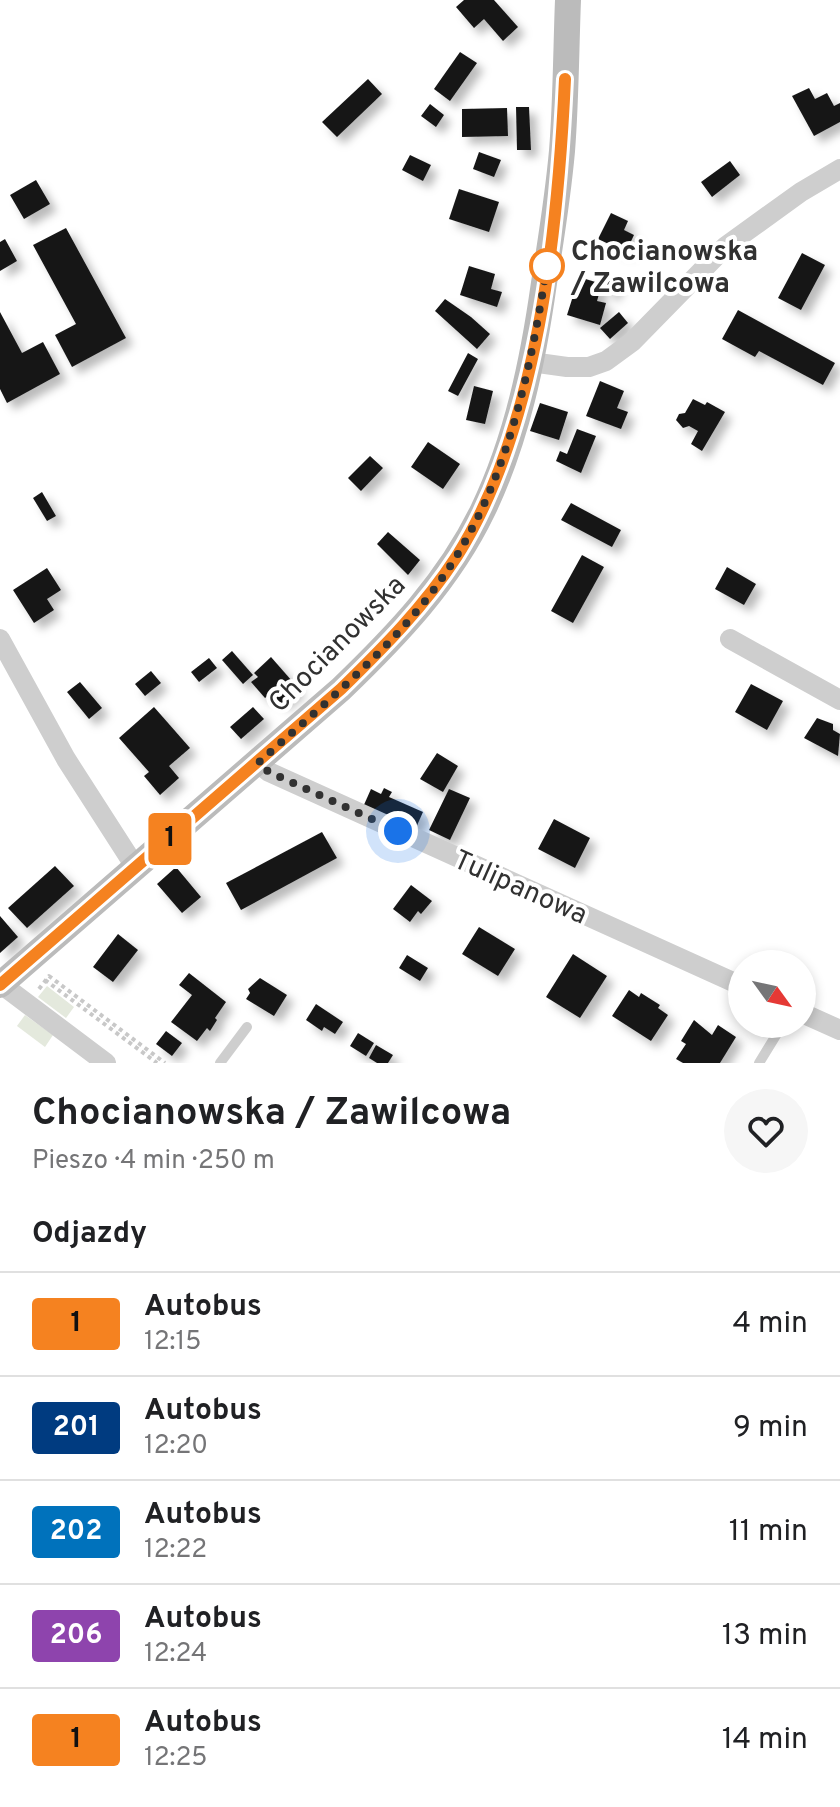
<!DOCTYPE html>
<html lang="pl">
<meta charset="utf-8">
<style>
body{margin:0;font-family:Overpass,sans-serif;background:#f6f6f6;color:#202124;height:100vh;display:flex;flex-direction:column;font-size:30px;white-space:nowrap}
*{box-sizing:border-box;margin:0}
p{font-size:26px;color:#757577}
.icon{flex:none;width:44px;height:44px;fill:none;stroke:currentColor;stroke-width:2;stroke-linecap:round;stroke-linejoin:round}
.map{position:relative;height:1063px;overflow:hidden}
.side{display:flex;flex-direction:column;background:#fff;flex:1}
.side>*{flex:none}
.badge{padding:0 16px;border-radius:6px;font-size:28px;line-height:52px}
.needle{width:52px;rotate:123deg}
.controls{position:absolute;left:728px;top:950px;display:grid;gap:16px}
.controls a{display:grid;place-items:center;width:88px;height:88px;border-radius:50%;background:#fff;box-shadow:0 4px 12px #0003;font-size:40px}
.you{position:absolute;width:40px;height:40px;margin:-20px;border:6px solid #fff;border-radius:50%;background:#1a73e8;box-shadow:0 0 0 12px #1a73e833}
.map>.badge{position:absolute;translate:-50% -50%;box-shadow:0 0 0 4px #fff}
h2{padding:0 32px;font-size:30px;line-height:72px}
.round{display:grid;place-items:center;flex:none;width:84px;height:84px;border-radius:42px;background:#f6f6f6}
.head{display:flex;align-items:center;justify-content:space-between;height:136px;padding:0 32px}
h1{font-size:38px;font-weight:700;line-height:60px}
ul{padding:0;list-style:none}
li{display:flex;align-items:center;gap:24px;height:104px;padding:0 32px;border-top:2px solid #e0e0e0}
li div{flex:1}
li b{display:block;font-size:30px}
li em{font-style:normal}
li .badge{min-width:88px;font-weight:700;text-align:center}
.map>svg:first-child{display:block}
</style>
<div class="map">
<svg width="840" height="1063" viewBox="0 0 840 1063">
<defs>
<filter id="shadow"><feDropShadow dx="7" dy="7" stdDeviation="4" flood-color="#0004"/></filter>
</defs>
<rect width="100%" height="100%" fill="#fff"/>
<path fill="#e4e9dd" d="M 47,986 L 74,1007 L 66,1018 L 38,997 Z
M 25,1015 L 53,1035 L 45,1047 L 17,1026 Z"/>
<path fill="#181818" filter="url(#shadow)" d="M 464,0 L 494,0 L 518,27 L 503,41 L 484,19 L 474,28 L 456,7 Z
M 460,52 L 477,63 L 450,101 L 434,89 Z
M 368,79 L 382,94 L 337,137 L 322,122 Z
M 809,88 L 815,99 L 827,93 L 834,106 L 840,103 L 840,122 L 814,136 L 792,96 Z
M 430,104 L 444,115 L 436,127 L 421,116 Z
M 516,107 L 529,107 L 531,150 L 517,150 Z
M 507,108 L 508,136 L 462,137 L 462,109 Z
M 479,152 L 501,160 L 494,177 L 473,169 Z
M 410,155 L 431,165 L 423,181 L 402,170 Z
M 730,161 L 740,175 L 712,197 L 701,182 Z
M 36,180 L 50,204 L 24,219 L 10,195 Z
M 459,189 L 499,202 L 489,232 L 449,219 Z
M 611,213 L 628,221 L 624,230 L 634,235 L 626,252 L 598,239 Z
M 66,228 L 126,338 L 72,367 L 55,335 L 76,324 L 33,245 Z
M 5,239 L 17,261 L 0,271 L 0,242 Z
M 802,253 L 825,265 L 801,310 L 778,298 Z
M 469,266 L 495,274 L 491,289 L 502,292 L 497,307 L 460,295 Z
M 610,274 L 619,277 L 613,294 L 605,291 Z
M 579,277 L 602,284 L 597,301 L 606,303 L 600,325 L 567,315 Z
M 445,299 L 471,317 L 490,334 L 477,349 L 435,311 Z
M 738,310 L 835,363 L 823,385 L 759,351 L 755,357 L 722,339 Z
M 0,312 L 22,353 L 43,342 L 60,374 L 7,403 L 0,389 Z
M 619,312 L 628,323 L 610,339 L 600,328 Z
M 468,353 L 478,359 L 458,396 L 448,391 Z
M 600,381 L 624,391 L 617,408 L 628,412 L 621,429 L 586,416 Z
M 474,386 L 493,391 L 485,424 L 466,420 Z
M 693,399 L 705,405 L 707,402 L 725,412 L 702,451 L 691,444 L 698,431 L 689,426 L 683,428 L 676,420 L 679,414 L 685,413 Z
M 540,403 L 568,412 L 559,440 L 530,431 Z
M 577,429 L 596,436 L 581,473 L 556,461 L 560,451 L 567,454 Z
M 428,442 L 460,464 L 443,489 L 411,467 Z
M 370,456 L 383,468 L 361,491 L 348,478 Z
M 42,492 L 56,516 L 47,521 L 33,498 Z
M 571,503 L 621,530 L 612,547 L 561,520 Z
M 388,532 L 420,560 L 408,575 L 377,544 Z
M 582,555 L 604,567 L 573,623 L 551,611 Z
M 727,567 L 756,584 L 744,605 L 715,589 Z
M 47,568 L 61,590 L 47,599 L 54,610 L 34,623 L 13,590 Z
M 232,651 L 253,675 L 243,684 L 222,660 Z
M 271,657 L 299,689 L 281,704 L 271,693 L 265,698 L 251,682 L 258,677 L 254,673 Z
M 209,658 L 217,668 L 199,682 L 191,672 Z
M 151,671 L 161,683 L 145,696 L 135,684 Z
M 80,682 L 102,708 L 89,719 L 67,692 Z
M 751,684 L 783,701 L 767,730 L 735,712 Z
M 154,707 L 190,748 L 169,766 L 179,778 L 160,795 L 144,776 L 149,772 L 119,738 Z
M 253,707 L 264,719 L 241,739 L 230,727 Z
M 817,718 L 833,724 L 833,730 L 840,734 L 838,756 L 804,738 Z
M 437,753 L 458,766 L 443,792 L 420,779 Z
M 384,788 L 392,792 L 389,797 L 423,812 L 415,830 L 363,807 L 371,789 L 381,794 Z
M 449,789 L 470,798 L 450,840 L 429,830 Z
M 554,819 L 590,838 L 575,868 L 538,849 Z
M 322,832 L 337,858 L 241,910 L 226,883 Z
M 55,866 L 74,886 L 27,928 L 8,908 Z
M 176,867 L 201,897 L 182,913 L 157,884 Z
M 411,885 L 432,901 L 421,914 L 418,911 L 410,922 L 393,909 Z
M 0,916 L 18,937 L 0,953 Z
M 479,927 L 515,949 L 498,976 L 462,954 Z
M 118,934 L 138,950 L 113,982 L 93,967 Z
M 573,954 L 607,976 L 580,1018 L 546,997 Z
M 407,955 L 428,968 L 420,981 L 399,968 Z
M 189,973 L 226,1002 L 215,1018 L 217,1020 L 210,1031 L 207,1028 L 197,1041 L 171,1022 L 192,995 L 179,985 Z
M 260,978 L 287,995 L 274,1016 L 246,999 L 250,993 L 248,989 Z
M 629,990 L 639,997 L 641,993 L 660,1005 L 658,1008 L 668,1015 L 651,1041 L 612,1016 Z
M 316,1004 L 343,1022 L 335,1034 L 324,1027 L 322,1031 L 306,1020 Z
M 694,1020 L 712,1035 L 718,1025 L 736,1037 L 720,1063 L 683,1063 L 676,1059 L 686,1044 L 681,1041 Z
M 166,1031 L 182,1043 L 172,1056 L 156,1044 Z
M 358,1033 L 374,1043 L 366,1056 L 350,1046 Z
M 376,1045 L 393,1055 L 388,1063 L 377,1063 L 369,1058 Z"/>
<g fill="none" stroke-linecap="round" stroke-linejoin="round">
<path stroke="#c8c8c8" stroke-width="4" stroke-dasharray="4 4" stroke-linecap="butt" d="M 45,980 L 157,1063
M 39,989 L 49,976 L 165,1063"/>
<path stroke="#cecece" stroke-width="10" d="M 220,1063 L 247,1027
M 759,1063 L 783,1024"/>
<path stroke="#cecece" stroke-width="20" d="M 531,362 L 567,367 L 589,367 L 606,361 L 632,342 L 726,246 L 801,192 L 840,169
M 0,639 L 66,759 L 136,868
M 730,639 L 840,700
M 258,763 L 269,772 L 742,986
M 1,984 L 106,1063
M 802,1013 L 840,1030"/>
<path stroke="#bbb" stroke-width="26" d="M 0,985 L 341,689 C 396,636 449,581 483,510 C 517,439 533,361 544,283 C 551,240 558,195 562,151 C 566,101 566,50 568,0"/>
</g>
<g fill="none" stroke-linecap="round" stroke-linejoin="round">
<defs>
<path id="line" d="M 0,985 L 341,689 C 383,648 424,607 457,556 C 538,427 558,230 565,79"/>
</defs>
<use href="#line" stroke="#fff" stroke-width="18"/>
<use href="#line" stroke="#f58220" stroke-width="12"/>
<path stroke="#313131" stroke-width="8" stroke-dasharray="0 14.4" d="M 398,831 L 269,772 L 258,763 C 317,710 380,659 429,596 C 504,499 528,384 547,266"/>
</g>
<circle fill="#fff" stroke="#f58220" stroke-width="4" cx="547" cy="266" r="16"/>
<g text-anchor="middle" stroke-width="8" stroke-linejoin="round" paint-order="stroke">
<g font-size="28" font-weight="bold" fill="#313131" stroke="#fff" text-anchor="start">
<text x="571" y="260">Chocianowska<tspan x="571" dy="32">/ Zawilcowa</tspan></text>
</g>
<g font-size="28" fill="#313131" stroke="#fff">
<text transform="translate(336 643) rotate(-45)" y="10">Chocianowska</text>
<text transform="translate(521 886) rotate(24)" y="10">Tulipanowa</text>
</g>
</g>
</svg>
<div class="controls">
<a><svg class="needle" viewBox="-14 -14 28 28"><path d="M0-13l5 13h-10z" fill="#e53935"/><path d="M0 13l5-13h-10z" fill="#757577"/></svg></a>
</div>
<div class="you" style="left:398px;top:831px"></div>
<b class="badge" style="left:170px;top:839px;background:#f58220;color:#111">1</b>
</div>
<section class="side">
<div class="head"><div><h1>Chocianowska / Zawilcowa</h1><p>Pieszo · 4 min · 250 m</p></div><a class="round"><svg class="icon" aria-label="heart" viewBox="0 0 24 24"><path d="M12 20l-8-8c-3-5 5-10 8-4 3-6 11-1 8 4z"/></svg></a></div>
<h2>Odjazdy</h2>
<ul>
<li><span class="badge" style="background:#f58220;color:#111">1</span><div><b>Autobus</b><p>12:15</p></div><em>4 min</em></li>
<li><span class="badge" style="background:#003b80;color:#fff">201</span><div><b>Autobus</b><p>12:20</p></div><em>9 min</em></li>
<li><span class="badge" style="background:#0072bc;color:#fff">202</span><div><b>Autobus</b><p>12:22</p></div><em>11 min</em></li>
<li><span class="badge" style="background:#8e44ad;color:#fff">206</span><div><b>Autobus</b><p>12:24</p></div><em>13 min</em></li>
<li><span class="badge" style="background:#f58220;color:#111">1</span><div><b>Autobus</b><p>12:25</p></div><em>14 min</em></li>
</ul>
</section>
